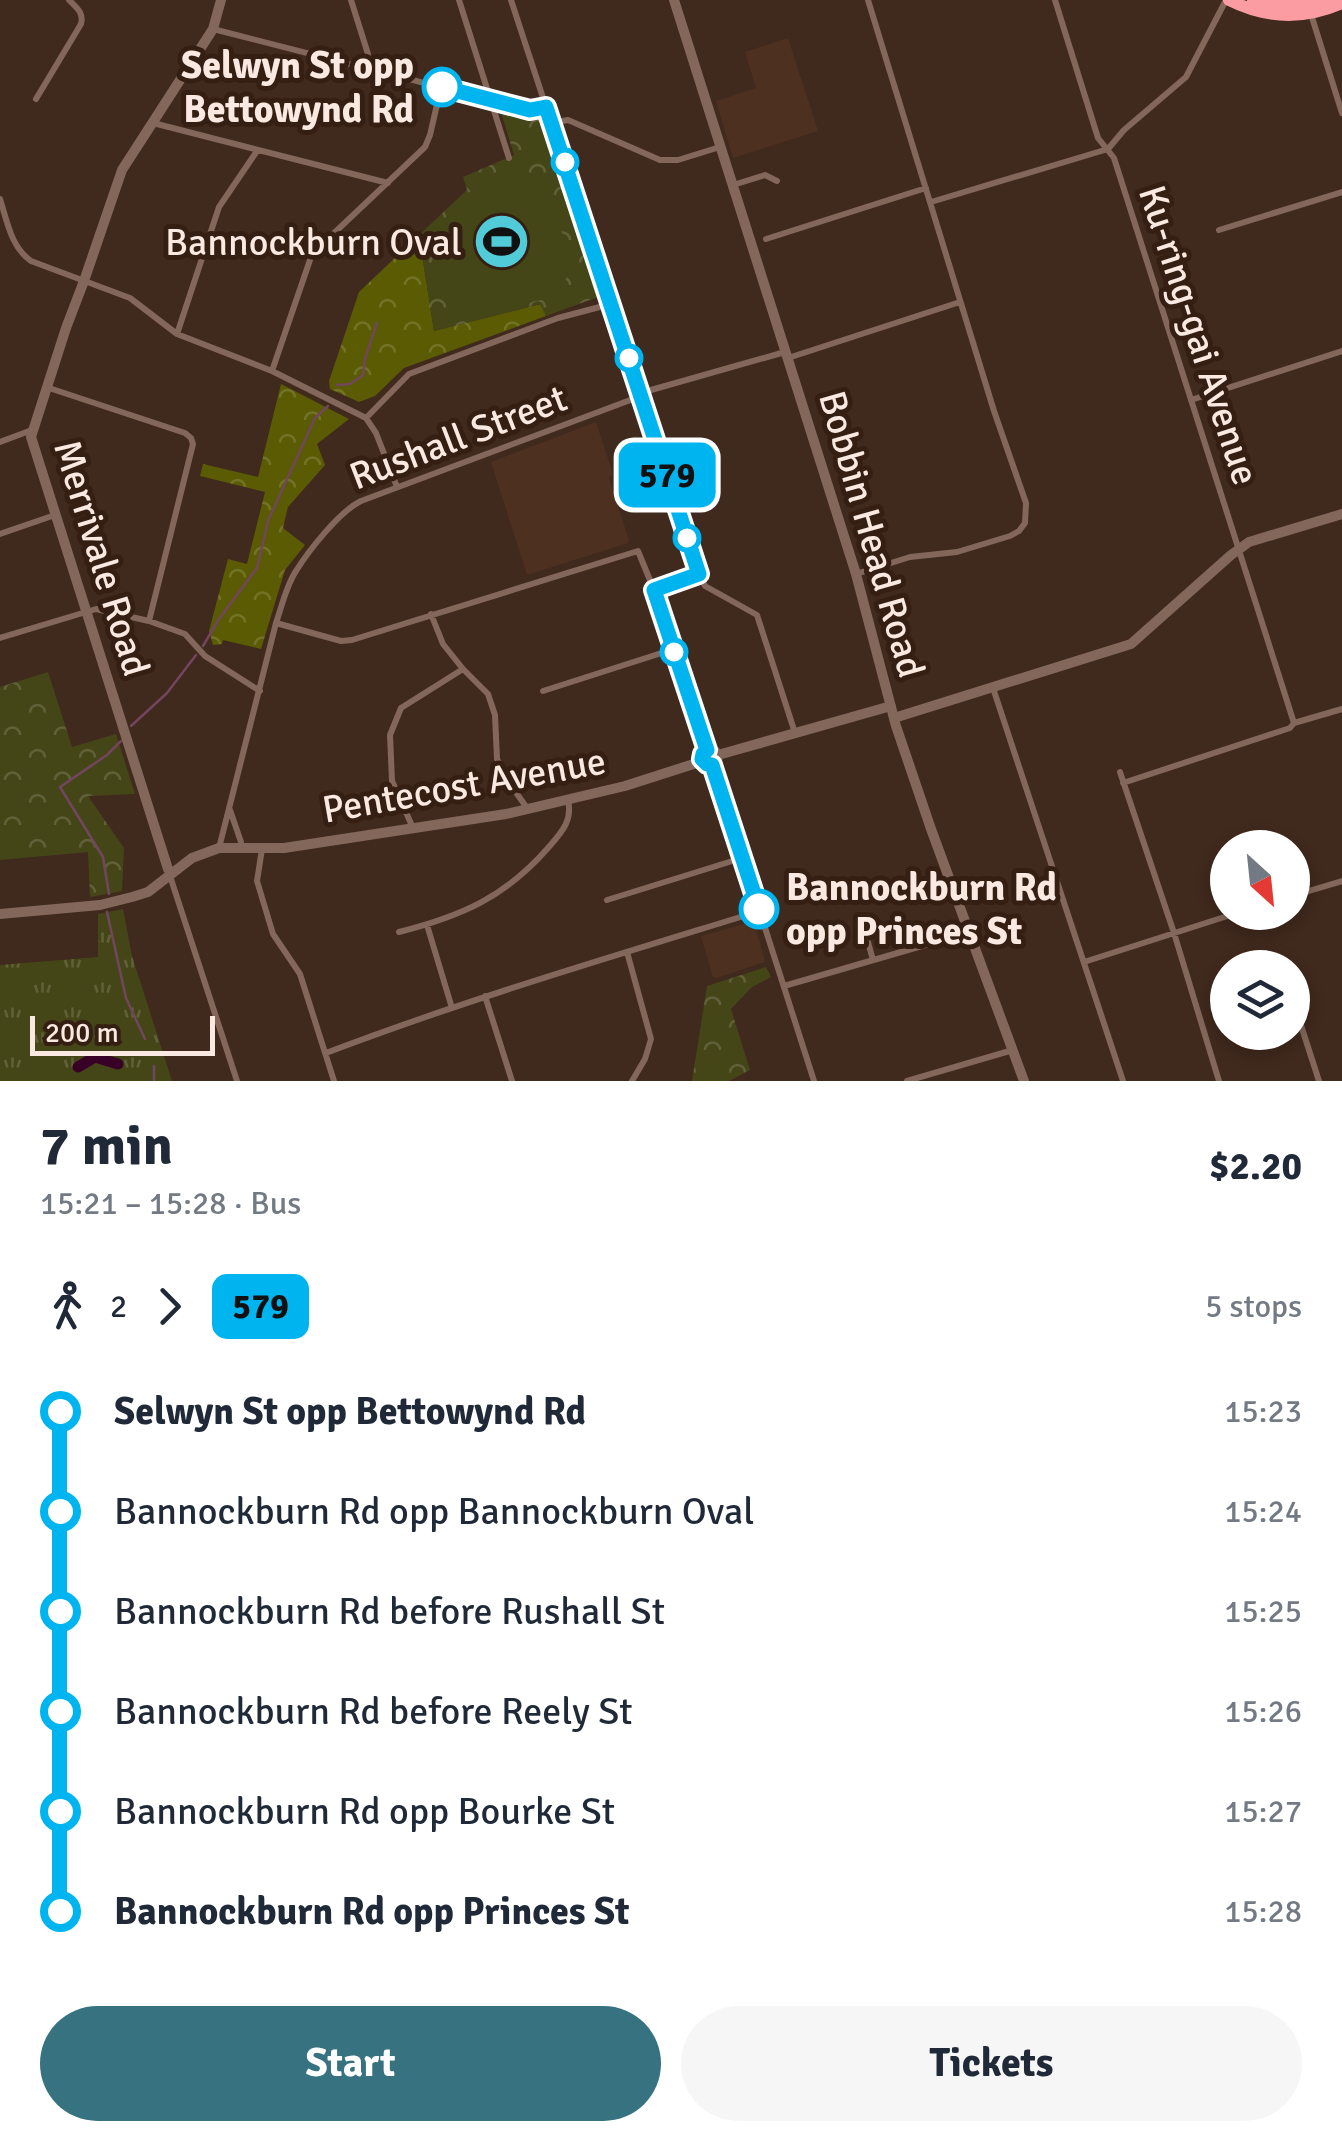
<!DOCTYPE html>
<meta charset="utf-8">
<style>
body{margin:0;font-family:Signika,sans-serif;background:#f6f6f7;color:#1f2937;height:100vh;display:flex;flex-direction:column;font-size:38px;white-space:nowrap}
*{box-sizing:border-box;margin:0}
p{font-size:32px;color:#747a83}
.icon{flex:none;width:55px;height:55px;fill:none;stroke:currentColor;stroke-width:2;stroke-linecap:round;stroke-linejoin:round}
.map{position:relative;height:1081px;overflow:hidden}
.details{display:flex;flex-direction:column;background:#fff;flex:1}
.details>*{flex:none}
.badge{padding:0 20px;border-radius:15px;font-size:35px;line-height:65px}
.needle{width:65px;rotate:153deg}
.fabs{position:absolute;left:1210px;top:830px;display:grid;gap:20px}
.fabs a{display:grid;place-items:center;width:100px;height:100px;border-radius:50%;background:#fff;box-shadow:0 5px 15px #0003;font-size:50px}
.scale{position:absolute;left:30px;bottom:25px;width:185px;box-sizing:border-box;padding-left:10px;border:5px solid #f9e9e1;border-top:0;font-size:28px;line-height:35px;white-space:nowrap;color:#f9e9e1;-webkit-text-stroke:8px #351f13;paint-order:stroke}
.map>.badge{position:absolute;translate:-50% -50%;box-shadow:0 0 0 5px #fff}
.legs{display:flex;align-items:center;gap:15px;height:110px;padding:0 40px;font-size:32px}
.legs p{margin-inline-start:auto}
.headline{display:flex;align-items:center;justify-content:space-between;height:170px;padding:0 40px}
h1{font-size:55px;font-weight:800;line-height:75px}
.primary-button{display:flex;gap:20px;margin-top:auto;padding:20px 40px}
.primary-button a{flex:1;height:115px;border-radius:60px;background:#36727f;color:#fff;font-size:40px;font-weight:800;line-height:115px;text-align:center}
.primary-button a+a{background:#f6f6f7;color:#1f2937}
ul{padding:0 40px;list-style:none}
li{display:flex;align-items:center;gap:35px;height:100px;font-size:38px}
li i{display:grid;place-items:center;width:15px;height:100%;margin:0 12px;background:currentColor}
li i::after{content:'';width:25px;height:25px;margin:-12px;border:8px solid;border-radius:50%;background:#fff}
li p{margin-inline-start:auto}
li:first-child i{background:linear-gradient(#0000 50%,currentColor 0)}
li:last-child i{background:linear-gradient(currentColor 50%,#0000 0)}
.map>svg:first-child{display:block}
</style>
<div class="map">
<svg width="1342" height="1081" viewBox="0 0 1342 1081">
<defs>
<pattern id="grass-tufts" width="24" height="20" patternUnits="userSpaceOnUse" patternTransform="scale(2.5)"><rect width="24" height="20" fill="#454618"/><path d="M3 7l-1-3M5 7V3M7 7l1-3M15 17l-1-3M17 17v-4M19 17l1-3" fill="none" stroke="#616139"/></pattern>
<pattern id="forest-crowns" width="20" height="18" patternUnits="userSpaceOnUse" patternTransform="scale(2.5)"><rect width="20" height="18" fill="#5a5b03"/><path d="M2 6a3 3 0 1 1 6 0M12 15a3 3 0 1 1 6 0" fill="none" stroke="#727327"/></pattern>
<pattern id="park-crowns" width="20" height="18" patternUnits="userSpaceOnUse" patternTransform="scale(2.5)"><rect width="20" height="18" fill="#454618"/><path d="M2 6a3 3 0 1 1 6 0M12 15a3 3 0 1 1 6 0" fill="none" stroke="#616139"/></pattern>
</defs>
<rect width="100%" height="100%" fill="#40291d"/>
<path fill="#4e3021" d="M 788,38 L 818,131 L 733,158 L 716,101 L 756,88 L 745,52 Z
M 596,422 L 613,474 L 609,478 L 629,540 L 628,543 L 527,575 L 491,462 Z
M 751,922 L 755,925 L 765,962 L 717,978 L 713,977 L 701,936 Z"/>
<path fill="url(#grass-tufts)" d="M 123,909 L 132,956 L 172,1081 L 0,1081 L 0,965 L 98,957 L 98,914 Z"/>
<path fill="url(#forest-crowns)" d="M 419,235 L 434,331 L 541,304 L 546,316 L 404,368 L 375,396 L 359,402 L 330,389 L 329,381 L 359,292 Z
M 281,384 L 349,419 L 317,444 L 325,465 L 288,507 L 283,528 L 305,545 L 285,570 L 261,649 L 223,640 L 222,644 L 213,645 L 209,631 L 228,559 L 247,564 L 265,492 L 200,476 L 203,464 L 258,477 Z"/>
<path fill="url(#park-crowns)" d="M 501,112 L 539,120 L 542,124 L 598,297 L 546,316 L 540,304 L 434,331 L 419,235 L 467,190 L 463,177 L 514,155 Z
M 48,672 L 72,747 L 116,734 L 135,794 L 88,796 L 124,848 L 122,891 L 90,897 L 88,852 L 0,860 L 0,687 Z
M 766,967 L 771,977 L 752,987 L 731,1009 L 750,1070 L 729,1081 L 692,1081 L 707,986 Z"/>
<path fill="#454618" d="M 493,183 C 508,183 524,184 537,194 C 561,213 586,279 550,297 C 546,300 540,300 535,301 C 504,310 498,310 466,306 L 447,277 L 436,236 L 460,196 Z"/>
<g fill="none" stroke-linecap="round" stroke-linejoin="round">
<path stroke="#72465f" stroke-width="2.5" d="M 337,385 L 350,384 L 363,375 L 365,359 L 377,323
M 203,646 L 219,619 L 257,568 L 268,521 L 315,418 L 328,406
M 131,726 L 167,693 L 196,655
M 109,894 L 103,857 L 60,787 L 107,755 L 121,741
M 107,912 L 126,998 L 145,1039
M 154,1081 L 154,1066"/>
<path stroke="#380027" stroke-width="11" d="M 78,1067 L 95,1057 L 118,1064"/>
<path stroke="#82675a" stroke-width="6" d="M 351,0 L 368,54 L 368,68
M 459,0 L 509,158
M 511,0 L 699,574 L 705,586 L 757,615 L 795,733
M 1055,0 L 1098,138 L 1114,158 L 1294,723
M 1310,11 L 1342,113
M 213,29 L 530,110 L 546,107
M 36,99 L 81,24 C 84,13 77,8 69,0
M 153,123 L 388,183
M 551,123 L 568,120 L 660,160 L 678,160 L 720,147
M 1108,149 L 1124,130 L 1186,77 L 1226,0
M 733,185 L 765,175 L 777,181
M 0,199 C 7,221 11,247 31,261 L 130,298 L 177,334 L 272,371 L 366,418 L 376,433 L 397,487
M 931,202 L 1108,149
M 1219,230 L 1342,192
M 766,239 L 926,188
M 177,334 L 219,207 L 257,151
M 788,358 L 960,302
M 272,371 L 312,254 L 425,147 L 430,135 L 441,87
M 46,387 L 185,433 L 191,438 L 193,444 L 149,621
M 1191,400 L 1342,351
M 366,418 L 409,374 L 558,318 L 611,304
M 0,442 L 32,430
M 0,534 L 55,515
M 856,574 L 910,557 L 957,552 L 1010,536 L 1019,531 L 1025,523 L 1026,503 L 994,411 L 868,0
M 654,590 L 699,574
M 431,614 L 443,644 L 463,669 L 488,694 L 495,715 L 497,759 L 510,784 L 527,808
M 276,623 L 341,641 L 352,640 L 638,551 L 654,590 L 707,750
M 0,638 L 96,609 L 149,621 L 185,634 L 205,656 L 260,691
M 993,688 L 1123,1081
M 543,691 L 674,649
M 713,765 L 814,1081
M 1120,772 L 1174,933 L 1219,1081
M 1123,783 L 1290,728 L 1294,723 L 1342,709
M 230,810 L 241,842
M 413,828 L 392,781 L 390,735 L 401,708 L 463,669
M 219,848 L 276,623 C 282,606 286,586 296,571 C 309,550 340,511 361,501 L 641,396 L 651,390 L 785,352
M 262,849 L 257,881 L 273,934 L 300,974 L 334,1081
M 169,873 L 237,1081
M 1292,896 L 1342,881
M 607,900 L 742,858
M 861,917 L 873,960
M 427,925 L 452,1008
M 399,932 C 462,916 505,897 548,848 C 561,833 573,821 568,800
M 627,952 L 651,1039 L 645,1059 L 632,1081
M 1084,962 L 1240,912
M 784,986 L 970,932
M 485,996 L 512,1081
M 1298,1016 L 1319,1081
M 326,1053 C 468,999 614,956 760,911
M 907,1081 L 1013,1050"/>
<path stroke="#82675a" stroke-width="10" d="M 674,0 L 856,574 L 896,726 L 931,829 L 1024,1081
M 894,718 L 1131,644 L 1231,555 L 1249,542 L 1342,514
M 718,755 L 715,751 L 709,750 L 704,752 L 703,759 L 707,765 L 713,765 L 717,761 L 718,755 L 891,706
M 168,869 L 31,437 L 66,328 L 84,281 L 122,170 L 213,29 L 221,0
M 0,914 L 100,905 L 132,897 L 148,892 L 192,858 L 219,848 L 284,848 L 506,814 L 625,786 L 703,761"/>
<path stroke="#fa9ca2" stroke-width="12" d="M 1229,0 C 1267,19 1304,20 1342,3
M 1253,0 C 1278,7 1303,8 1328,0"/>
</g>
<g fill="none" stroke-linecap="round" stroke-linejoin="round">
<defs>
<path id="line-1" d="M 442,87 L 530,110 L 546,107 L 699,574 L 654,590 L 707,750 L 703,754 L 702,759 L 707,764 L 712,765 L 759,909"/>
</defs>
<use href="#line-1" stroke="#fff" stroke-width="22"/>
<use href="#line-1" stroke="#00b5ef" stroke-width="15"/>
</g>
<defs>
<symbol id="stadium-disc" viewBox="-11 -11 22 22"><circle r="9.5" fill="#52cbd8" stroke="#351f13"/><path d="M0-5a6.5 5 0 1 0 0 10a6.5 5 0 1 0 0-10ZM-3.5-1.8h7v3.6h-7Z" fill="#111"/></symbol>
</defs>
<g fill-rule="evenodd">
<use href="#stadium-disc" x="470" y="210" width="63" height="63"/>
</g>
<g fill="#fff" stroke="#00b5ef" stroke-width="5">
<circle cx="442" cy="87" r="18"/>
<circle cx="565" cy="162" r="12"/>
<circle cx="629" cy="358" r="12"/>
<circle cx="687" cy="538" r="12"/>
<circle cx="674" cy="652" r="12"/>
<circle cx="759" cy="909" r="18"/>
</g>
<g text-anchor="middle" stroke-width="10" stroke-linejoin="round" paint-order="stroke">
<g font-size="38" font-weight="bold" fill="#f9e9e1" stroke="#351f13" text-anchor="end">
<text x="414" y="78">Selwyn St opp<tspan x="414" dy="44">Bettowynd Rd</tspan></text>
<text x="786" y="900" text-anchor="start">Bannockburn Rd<tspan x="786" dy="44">opp Princes St</tspan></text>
</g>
<g font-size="38" fill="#f9e9e1" stroke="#351f13" text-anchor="end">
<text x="462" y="255">Bannockburn Oval</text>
</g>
<g font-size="38" fill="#f9e9e1" stroke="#351f13">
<text transform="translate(1199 335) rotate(72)" y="13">Ku-ring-gai Avenue</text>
<text transform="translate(458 437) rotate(-21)" y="13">Rushall Street</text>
<text transform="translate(872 534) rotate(74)" y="13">Bobbin Head Road</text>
<text transform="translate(102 558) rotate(73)" y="13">Merrivale Road</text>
<text transform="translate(464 785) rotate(-10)" y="13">Pentecost Avenue</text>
</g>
</g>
</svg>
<div class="fabs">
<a><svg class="needle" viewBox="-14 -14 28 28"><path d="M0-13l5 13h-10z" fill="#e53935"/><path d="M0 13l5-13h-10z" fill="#747a83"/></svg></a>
<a><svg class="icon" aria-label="layers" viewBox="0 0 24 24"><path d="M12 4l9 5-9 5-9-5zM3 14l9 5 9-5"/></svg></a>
</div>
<div class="scale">200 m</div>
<b class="badge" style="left:667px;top:475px;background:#00b5ef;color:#111">579</b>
</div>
<section class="details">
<div class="headline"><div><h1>7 min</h1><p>15:21 – 15:28 · Bus</p></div><b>$2.20</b></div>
<div class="legs"><svg class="icon" aria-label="walk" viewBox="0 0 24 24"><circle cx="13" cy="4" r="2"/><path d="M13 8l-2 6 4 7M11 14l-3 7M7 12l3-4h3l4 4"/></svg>2<svg class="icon" aria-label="forward" viewBox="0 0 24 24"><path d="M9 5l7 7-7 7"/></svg><b class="badge" style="background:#00b5ef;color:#111">579</b><p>5 stops</p></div>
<ul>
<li><i style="color:#00b5ef"></i><b>Selwyn St opp Bettowynd Rd</b><p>15:23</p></li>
<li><i style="color:#00b5ef"></i><span>Bannockburn Rd opp Bannockburn Oval</span><p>15:24</p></li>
<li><i style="color:#00b5ef"></i><span>Bannockburn Rd before Rushall St</span><p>15:25</p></li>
<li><i style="color:#00b5ef"></i><span>Bannockburn Rd before Reely St</span><p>15:26</p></li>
<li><i style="color:#00b5ef"></i><span>Bannockburn Rd opp Bourke St</span><p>15:27</p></li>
<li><i style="color:#00b5ef"></i><b>Bannockburn Rd opp Princes St</b><p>15:28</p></li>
</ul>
<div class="primary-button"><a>Start</a><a>Tickets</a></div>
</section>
